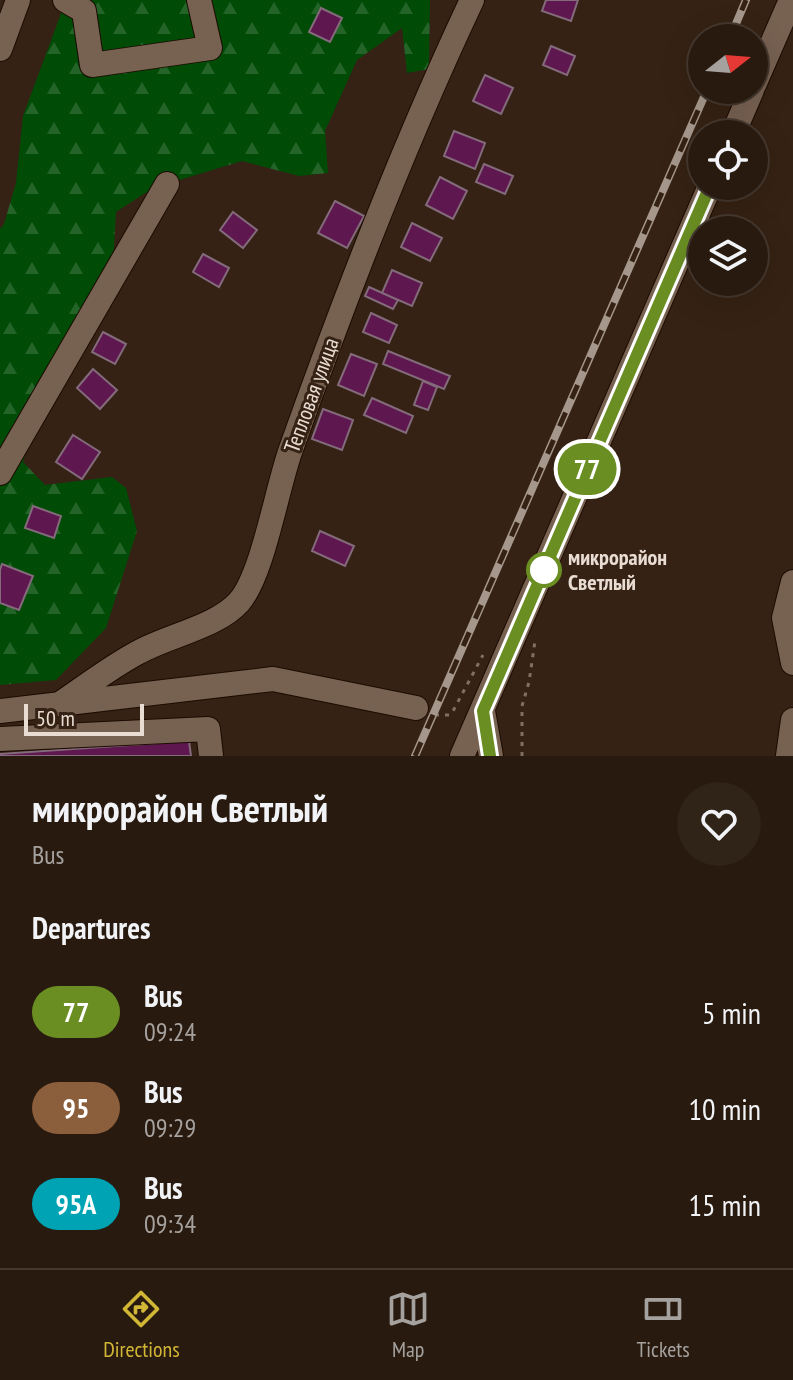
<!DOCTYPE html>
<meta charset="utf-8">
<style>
body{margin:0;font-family:"PT Sans Narrow",sans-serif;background:#302318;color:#f1f3f6;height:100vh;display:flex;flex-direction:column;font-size:30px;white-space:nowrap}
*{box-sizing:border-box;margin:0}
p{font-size:26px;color:#a5a19e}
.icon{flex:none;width:44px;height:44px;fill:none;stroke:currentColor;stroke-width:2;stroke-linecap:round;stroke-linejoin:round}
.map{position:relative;height:756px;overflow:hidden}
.side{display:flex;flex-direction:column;background:#281a0f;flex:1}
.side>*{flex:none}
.badge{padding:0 16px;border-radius:26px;font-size:28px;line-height:52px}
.needle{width:52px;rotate:73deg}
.fabs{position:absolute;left:688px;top:24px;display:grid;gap:16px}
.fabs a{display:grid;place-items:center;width:80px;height:80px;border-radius:50%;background:#281a0f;box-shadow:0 8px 32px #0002,0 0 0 2px #44382f;font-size:40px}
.scale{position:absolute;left:24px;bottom:20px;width:120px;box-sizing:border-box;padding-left:8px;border:4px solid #e9ddd3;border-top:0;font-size:22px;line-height:28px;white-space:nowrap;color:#e9ddd3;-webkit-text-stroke:6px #352214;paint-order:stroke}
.map>.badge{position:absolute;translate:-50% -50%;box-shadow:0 0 0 4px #fff}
h2{padding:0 32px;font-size:30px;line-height:72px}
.round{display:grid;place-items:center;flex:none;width:84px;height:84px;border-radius:42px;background:#302318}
.headline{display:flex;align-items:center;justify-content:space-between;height:136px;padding:0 32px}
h1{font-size:38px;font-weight:600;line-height:60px}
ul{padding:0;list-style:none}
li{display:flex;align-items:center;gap:24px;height:96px;padding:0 32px}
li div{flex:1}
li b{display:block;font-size:30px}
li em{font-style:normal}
li .badge{min-width:88px;font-weight:700;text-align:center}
.tab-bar{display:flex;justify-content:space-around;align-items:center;height:112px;border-top:2px solid #44382f;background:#281a0f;font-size:22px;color:#a5a19e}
.tab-bar a{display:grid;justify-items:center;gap:4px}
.tab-bar .on{color:#d2b736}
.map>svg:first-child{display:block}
</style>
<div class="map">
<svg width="793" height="756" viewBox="0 0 793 756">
<defs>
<pattern id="forest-firs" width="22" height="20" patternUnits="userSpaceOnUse" patternTransform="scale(2)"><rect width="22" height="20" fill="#004b06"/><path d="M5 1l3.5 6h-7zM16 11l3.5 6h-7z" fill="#256429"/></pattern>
</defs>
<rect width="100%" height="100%" fill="#352214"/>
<path fill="url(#forest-firs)" d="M 66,0 L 430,0 L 429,69 L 407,73 L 402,28 L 357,60 L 325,131 L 328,173 L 299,176 L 242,161 L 153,188 L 116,212 L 113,265 L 44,390 L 23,462 L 45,485 L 112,477 L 126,488 L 137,531 L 106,628 L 56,680 L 0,685 L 0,229 L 4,224 L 16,183 L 23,116 Z"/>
<path fill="#5f174f" stroke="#836b7b" stroke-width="2" d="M 546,0 L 578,0 L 571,21 L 542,11 Z
M 321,8 L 342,18 L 330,42 L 309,32 Z
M 551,46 L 575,56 L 567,75 L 543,65 Z
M 485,75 L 513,88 L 501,114 L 473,101 Z
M 454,131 L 485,143 L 475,169 L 444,156 Z
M 484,164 L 513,176 L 505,194 L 476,182 Z
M 440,177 L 467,191 L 453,219 L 426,205 Z
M 335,201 L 364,216 L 347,248 L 318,233 Z
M 233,212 L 257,230 L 243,248 L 220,230 Z
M 412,223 L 442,238 L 430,261 L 401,247 Z
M 203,254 L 229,268 L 219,287 L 193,272 Z
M 392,270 L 422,283 L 412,306 L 382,293 Z
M 369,287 L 398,300 L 393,309 L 365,296 Z
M 371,313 L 397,325 L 389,343 L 363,332 Z
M 103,332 L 126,344 L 115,364 L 92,352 Z
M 388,351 L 450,376 L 444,389 L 383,364 Z
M 351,354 L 377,364 L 364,396 L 338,385 Z
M 93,369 L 117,390 L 100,409 L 77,388 Z
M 423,381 L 437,387 L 428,410 L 414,405 Z
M 372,398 L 413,416 L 406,433 L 364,415 Z
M 323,409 L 353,420 L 342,450 L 312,439 Z
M 73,435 L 100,452 L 82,479 L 56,462 Z
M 33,506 L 61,516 L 54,538 L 25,528 Z
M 320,531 L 354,546 L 345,566 L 312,551 Z
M 2,564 L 33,576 L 19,610 L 0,603 L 0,570 Z
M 189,741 L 191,756 L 0,756 L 0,754 Z"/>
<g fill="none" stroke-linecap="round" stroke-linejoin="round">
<defs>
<path id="minor" d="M 65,0 L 84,11 L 92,65 L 210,48 L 199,0
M 0,49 L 18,0
M 754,85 L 791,0
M 733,134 L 752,90
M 0,473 L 167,184
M 793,582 L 784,618 L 793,663
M 61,703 C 86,686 111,667 137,653 C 166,636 217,627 239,602 C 263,575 277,487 291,449 C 345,297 403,146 472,0
M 0,711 L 273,679 L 416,708
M 483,711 L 491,756
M 0,739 L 208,729 L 211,756
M 462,756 L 710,186
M 788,756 L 793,720"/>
</defs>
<use href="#minor" stroke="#1c0b01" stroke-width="26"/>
<path stroke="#807063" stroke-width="3" stroke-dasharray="4 6" stroke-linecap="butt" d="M 435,715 L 449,715 L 453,711 L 483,655
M 522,756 L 522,706 L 529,682 L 535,641"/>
<use href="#minor" stroke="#776151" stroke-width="24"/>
<defs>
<path id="rail" d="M 730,38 L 746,0
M 415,756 L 707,90"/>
</defs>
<use href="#rail" stroke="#a5978b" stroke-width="8"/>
<use href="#rail" stroke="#352214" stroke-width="5" stroke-dasharray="15" stroke-linecap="butt"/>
</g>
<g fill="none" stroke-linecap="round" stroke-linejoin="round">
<defs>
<path id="line" d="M 490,756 L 483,711 L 710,186"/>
</defs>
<use href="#line" stroke="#fff" stroke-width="18"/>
<use href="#line" stroke="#6b8e23" stroke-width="12"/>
</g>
<circle fill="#fff" stroke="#6b8e23" stroke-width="4" cx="544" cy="570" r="16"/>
<g text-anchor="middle" stroke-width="6" stroke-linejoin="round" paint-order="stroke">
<g font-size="22" fill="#e9ddd3" stroke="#352214">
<text transform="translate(311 395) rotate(-70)" y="8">Тепловая улица</text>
</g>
<g font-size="22" font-weight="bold" fill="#e9ddd3" stroke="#352214" text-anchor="start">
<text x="568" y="565">микрорайон<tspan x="568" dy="25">Светлый</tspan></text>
</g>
</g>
</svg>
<div class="fabs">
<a><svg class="needle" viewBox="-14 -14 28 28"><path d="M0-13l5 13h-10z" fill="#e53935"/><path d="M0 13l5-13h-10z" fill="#a5a19e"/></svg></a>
<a><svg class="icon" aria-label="locate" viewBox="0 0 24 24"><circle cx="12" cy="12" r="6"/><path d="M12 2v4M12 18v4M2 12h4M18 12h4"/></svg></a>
<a><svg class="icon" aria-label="layers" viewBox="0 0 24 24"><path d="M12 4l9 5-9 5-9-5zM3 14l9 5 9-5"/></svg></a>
</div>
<div class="scale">50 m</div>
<b class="badge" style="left:587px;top:469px;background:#6b8e23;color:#fff">77</b>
</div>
<section class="side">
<div class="headline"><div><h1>микрорайон Светлый</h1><p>Bus</p></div><a class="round"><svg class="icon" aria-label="heart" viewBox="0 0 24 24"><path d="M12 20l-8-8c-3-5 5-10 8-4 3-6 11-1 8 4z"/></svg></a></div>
<h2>Departures</h2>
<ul>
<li><span class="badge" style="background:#6b8e23;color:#fff">77</span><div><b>Bus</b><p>09:24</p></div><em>5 min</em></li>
<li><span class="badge" style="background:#8b5e3c;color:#fff">95</span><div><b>Bus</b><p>09:29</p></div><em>10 min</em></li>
<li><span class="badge" style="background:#00a3b4;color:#fff">95А</span><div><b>Bus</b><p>09:34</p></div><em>15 min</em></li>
</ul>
</section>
<nav class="tab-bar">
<a class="on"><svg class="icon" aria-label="directions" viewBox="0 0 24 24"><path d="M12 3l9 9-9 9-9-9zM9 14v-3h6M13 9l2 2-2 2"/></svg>Directions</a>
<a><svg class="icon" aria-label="map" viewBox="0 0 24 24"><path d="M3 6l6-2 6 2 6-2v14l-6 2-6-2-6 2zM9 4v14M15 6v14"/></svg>Map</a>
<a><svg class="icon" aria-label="tickets" viewBox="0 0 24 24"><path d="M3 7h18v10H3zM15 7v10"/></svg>Tickets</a>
</nav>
